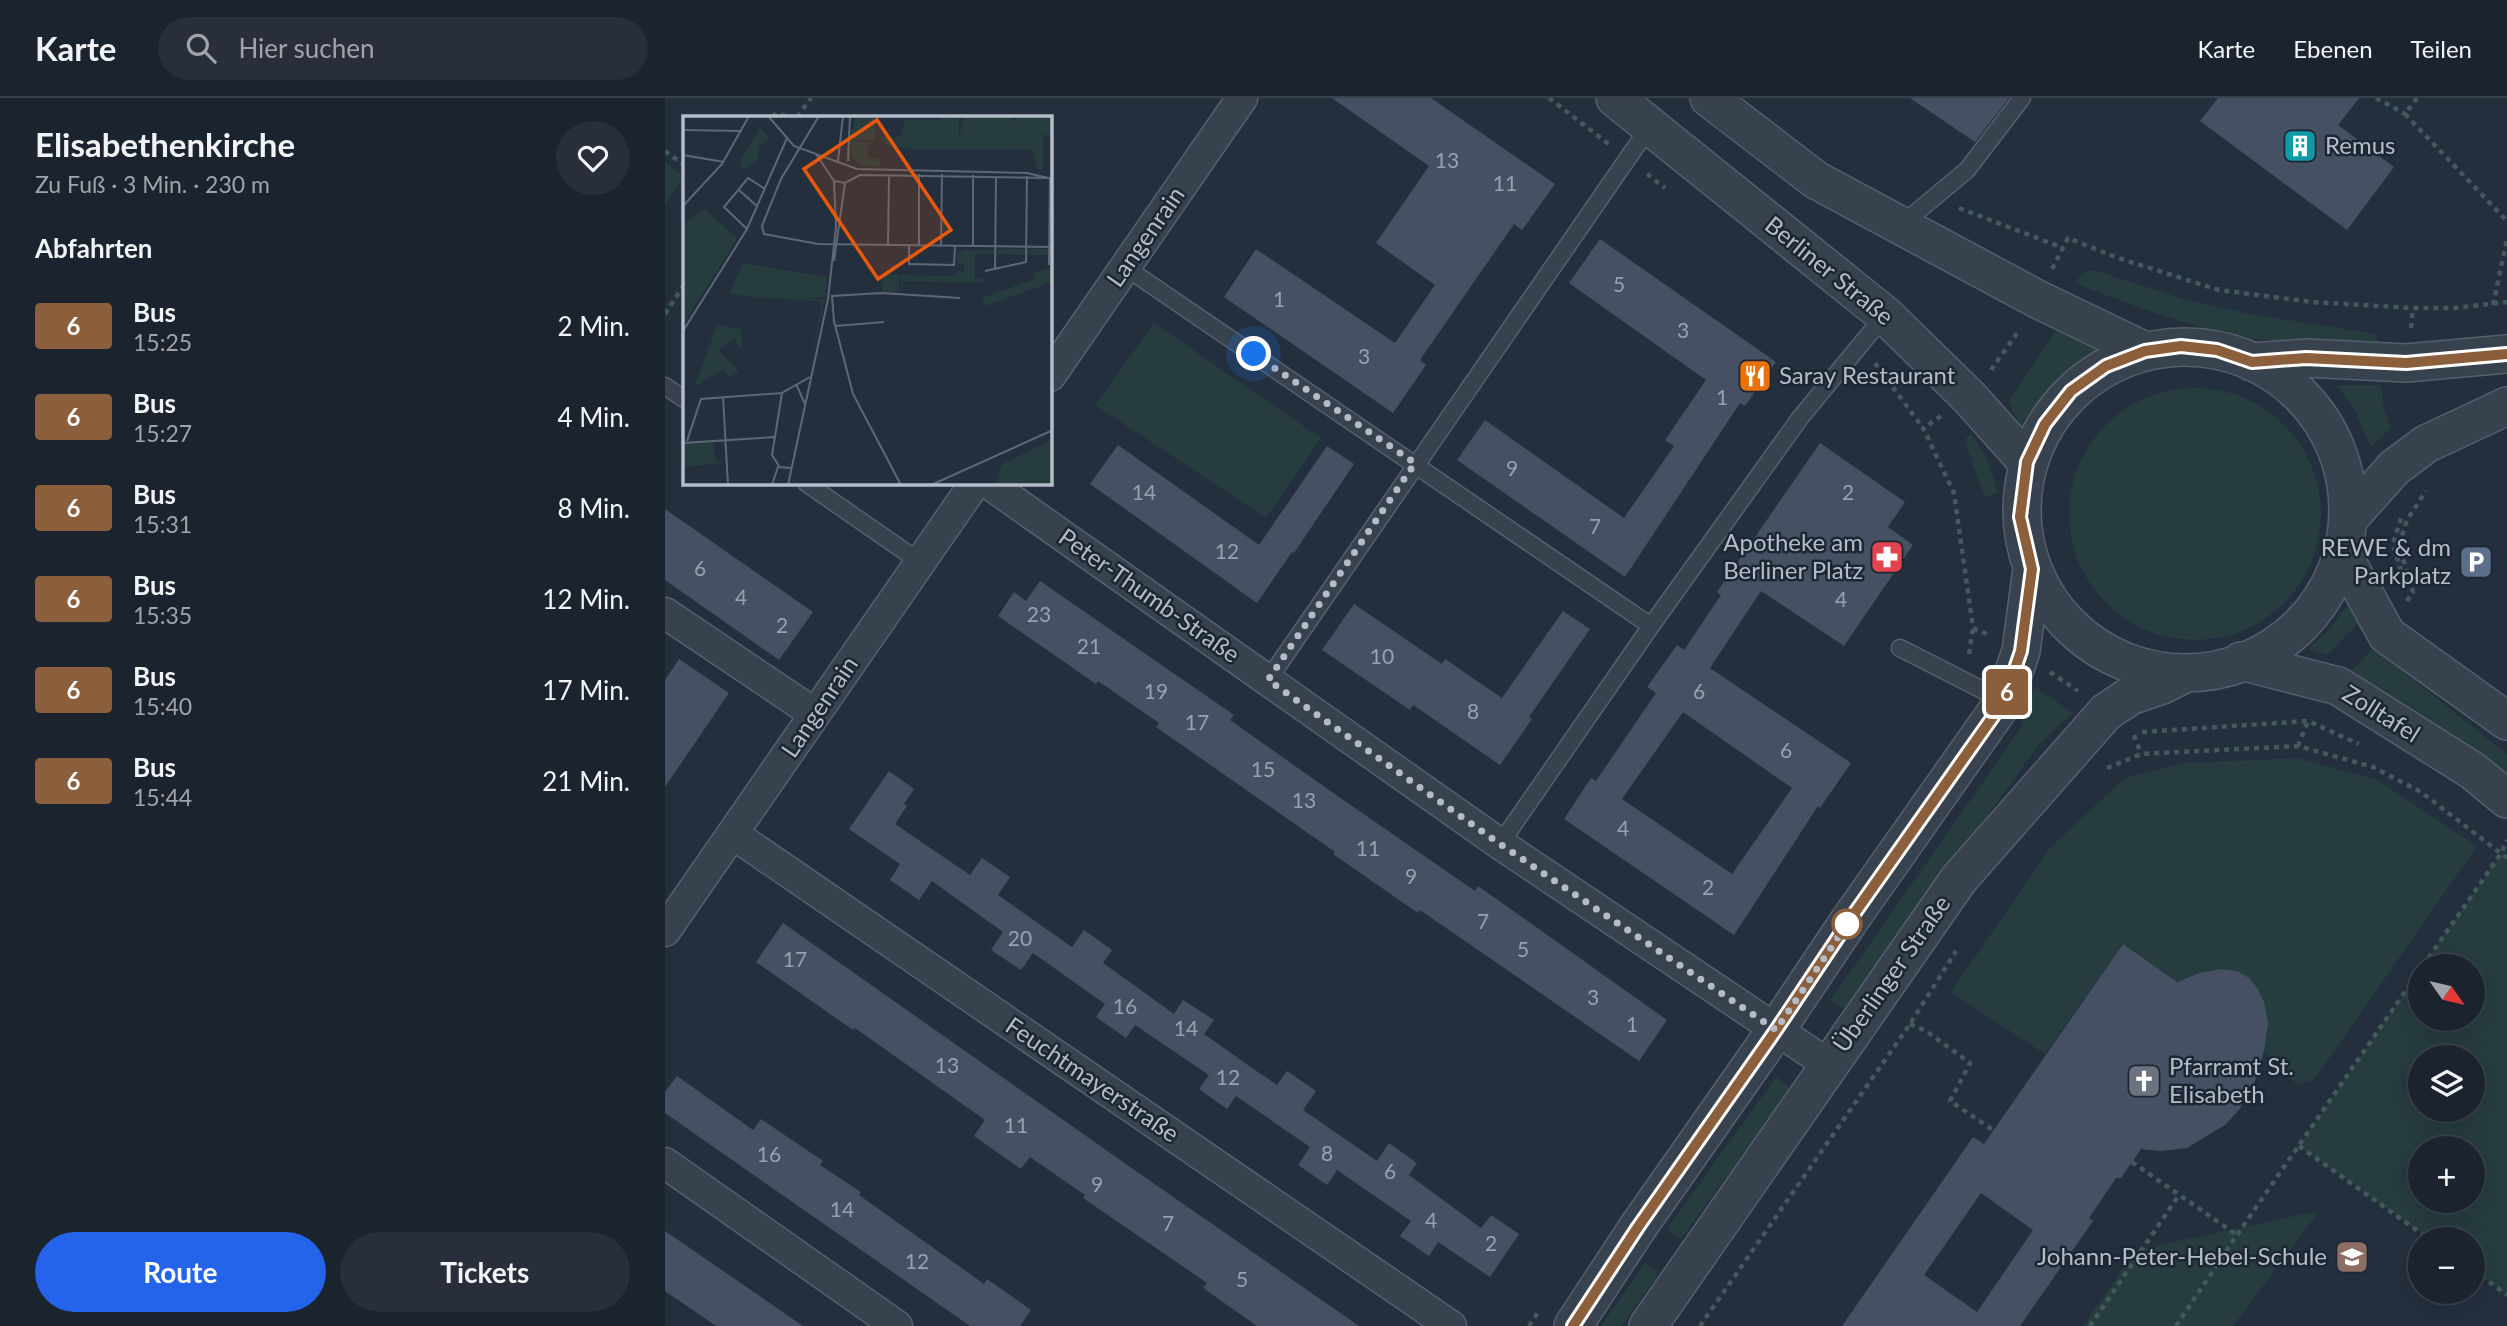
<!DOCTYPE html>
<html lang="de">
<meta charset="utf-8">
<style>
body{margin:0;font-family:Lato,sans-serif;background:#282f3a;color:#f1f3f6;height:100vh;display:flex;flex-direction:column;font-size:26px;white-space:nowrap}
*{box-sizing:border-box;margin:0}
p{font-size:23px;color:#a0a4aa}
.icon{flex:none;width:38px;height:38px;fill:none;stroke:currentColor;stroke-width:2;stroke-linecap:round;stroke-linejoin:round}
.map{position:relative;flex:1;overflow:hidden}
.details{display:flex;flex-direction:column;background:#1b232e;width:665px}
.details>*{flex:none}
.badge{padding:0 14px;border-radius:5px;font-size:24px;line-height:46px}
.needle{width:46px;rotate:124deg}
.fabs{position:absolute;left:1743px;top:856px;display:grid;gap:14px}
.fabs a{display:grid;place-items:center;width:77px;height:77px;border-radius:50%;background:#1b232e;box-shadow:0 7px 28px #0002,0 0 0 2px #39404a;font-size:35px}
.you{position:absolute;width:35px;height:35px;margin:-18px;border:5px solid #fff;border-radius:50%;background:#1a73e8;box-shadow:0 0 0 10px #1a73e833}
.map>.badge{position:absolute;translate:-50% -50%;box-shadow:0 0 0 4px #fff}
h2{padding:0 35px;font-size:26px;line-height:63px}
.round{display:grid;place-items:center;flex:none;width:74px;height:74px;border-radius:37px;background:#282f3a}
.overview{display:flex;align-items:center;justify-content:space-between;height:119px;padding:0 35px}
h1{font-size:33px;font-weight:700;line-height:52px}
.cta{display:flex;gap:14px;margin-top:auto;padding:14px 35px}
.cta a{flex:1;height:80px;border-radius:42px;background:#2563eb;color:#fff;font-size:28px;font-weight:700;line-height:80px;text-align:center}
.cta a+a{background:#282f3a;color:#f1f3f6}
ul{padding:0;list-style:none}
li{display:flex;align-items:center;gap:21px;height:91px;padding:0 35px}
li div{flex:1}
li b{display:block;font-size:26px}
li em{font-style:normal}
li .badge{min-width:77px;font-weight:700;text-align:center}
header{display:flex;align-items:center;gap:42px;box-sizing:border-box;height:98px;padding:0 35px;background:#1b232e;border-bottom:2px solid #39404a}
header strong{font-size:33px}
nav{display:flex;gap:38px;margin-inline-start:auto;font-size:24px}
.search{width:490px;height:63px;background:#282f3a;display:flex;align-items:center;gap:18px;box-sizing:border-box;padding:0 24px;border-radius:38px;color:#a0a4aa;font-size:26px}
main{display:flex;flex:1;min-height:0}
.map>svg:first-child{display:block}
</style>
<header>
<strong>Karte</strong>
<div class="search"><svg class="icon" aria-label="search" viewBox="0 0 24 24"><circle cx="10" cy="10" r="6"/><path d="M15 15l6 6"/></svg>Hier suchen</div>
<nav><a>Karte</a><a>Ebenen</a><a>Teilen</a></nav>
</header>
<main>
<section class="details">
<div class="overview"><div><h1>Elisabethenkirche</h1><p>Zu Fuß · 3 Min. · 230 m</p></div><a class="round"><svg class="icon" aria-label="heart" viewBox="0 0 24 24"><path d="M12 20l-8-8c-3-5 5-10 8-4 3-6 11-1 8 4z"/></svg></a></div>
<h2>Abfahrten</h2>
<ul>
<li><span class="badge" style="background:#8b5e3c;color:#fff">6</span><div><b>Bus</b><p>15:25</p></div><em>2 Min.</em></li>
<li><span class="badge" style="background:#8b5e3c;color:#fff">6</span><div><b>Bus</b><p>15:27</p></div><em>4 Min.</em></li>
<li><span class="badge" style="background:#8b5e3c;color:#fff">6</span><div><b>Bus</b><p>15:31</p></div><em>8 Min.</em></li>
<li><span class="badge" style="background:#8b5e3c;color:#fff">6</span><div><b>Bus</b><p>15:35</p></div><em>12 Min.</em></li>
<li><span class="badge" style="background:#8b5e3c;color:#fff">6</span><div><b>Bus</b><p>15:40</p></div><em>17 Min.</em></li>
<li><span class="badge" style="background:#8b5e3c;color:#fff">6</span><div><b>Bus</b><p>15:44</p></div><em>21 Min.</em></li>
</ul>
<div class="cta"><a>Route</a><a>Tickets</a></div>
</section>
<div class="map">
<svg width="1842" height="1228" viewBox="0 0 1842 1228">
<rect width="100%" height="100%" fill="#242f3e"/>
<path fill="#263c3f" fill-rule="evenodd" d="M 0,64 L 19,79 L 0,107 Z
M 1420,173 L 1432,173 L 1516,200 L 1584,216 L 1711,236 L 1714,250 C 1670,250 1627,246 1584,240 C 1525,230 1465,206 1409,185 Z
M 489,225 L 656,340 L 601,420 L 430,307 Z
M 1394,228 L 1444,250 L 1392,284 L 1357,334 L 1344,303 Z
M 1671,287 L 1716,287 L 1719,310 L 1726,330 L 1706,349 L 1688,309 Z
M1404 416a126 126 0 1 1 252 0a126 126 0 1 1-252 0Z
M 1307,335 L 1322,361 L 1333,394 L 1320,399 L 1303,353 L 1301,340 Z
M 1682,508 L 1694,524 L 1663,557 L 1643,551 L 1662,534 Z
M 1708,550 L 1842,656 L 1842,680 L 1792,641 L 1686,574 Z
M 1370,589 L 1408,615 L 1375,645 L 1181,913 L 1165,903 L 1355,631 Z
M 1632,660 L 1711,681 L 1812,748 L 1658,969 L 1646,983 L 1632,986 L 1599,953 C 1599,938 1602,919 1599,904 C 1595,885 1572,871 1554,872 C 1539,872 1525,878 1512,884 L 1458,846 L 1380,956 L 1286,894 L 1385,750 L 1460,680 L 1517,665 Z
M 1837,754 L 1842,760 L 1842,1197 L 1808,1172 L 1808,1141 L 1764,1141 L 1634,1048 L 1755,872 L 1755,920 L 1808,920 L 1808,868 L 1758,868 ZM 1755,959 L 1808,959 L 1808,1012 L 1755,1012 ZM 1755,1050 L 1808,1050 L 1808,1102 L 1755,1102 Z
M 1111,979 L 1126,990 L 1016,1141 L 1002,1131 Z
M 1654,1113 L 1568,1228 L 1418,1228 L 1471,1152 Z
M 980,1165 L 994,1175 L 956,1228 L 936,1228 Z"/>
<path fill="#455162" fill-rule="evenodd" d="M 667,0 L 766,0 L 890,86 L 857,132 L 849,126 L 755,262 L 761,267 L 728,315 L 559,199 L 591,151 L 730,245 L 770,187 L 711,145 L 764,68 Z
M 1245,0 L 1344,0 L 1310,44 Z
M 1553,0 L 1694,0 L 1673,27 L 1729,69 L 1682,132 L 1535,23 Z
M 935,141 L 1111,264 L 1080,308 L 1075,305 L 960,479 L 792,362 L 820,322 L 959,420 L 1009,348 L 1000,342 L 1041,282 L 904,185 Z
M 1155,345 L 1240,404 L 1223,429 L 1248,447 L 1179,548 L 1096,493 L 1045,570 L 1186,665 L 1155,710 L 1153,708 L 1069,837 L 899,721 L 926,680 L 931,683 L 963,636 L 991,595 L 982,589 L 1012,547 L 1019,552 L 1056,497 L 1052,494 ZM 1018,614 L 1127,690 L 1067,776 L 957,701 Z
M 453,347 L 594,447 L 662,348 L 689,366 L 629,455 L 627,454 L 592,505 L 425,386 Z
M 0,411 L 148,514 L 114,562 L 0,482 Z
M 375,483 L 569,617 L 565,622 L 674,699 L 810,793 L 813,788 L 1002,922 L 974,963 L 755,812 L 753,815 L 668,756 L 670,754 L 491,629 L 494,625 L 433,583 L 431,586 L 333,518 L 349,494 L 361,503 Z
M 689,506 L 777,566 L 780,561 L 837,600 L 898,513 L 925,531 L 864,619 L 867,621 L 835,667 L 748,607 L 745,612 L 657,552 Z
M 14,561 L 64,595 L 0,689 L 0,582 Z
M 224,673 L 249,691 L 239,706 L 242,708 L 230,726 L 305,777 L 317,760 L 345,779 L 333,797 L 407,849 L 419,832 L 447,852 L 438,865 L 509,916 L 518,902 L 549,922 L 539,936 L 587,970 L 612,987 L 622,973 L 651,993 L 638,1012 L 712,1063 L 724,1045 L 752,1065 L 744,1077 L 816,1130 L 826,1117 L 854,1136 L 825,1179 L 773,1144 L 764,1158 L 735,1138 L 746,1123 L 672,1072 L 662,1087 L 633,1067 L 645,1049 L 571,998 L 562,1011 L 534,991 L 544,977 L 470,927 L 461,940 L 431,919 L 440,906 L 368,855 L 356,872 L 326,852 L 338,834 L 267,783 L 254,802 L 225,782 L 235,766 L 184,731 Z
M 118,825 L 468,1071 L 694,1228 L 592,1228 L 538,1190 L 542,1185 L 418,1100 L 420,1097 L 365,1059 L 356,1071 L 309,1038 L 320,1022 L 190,930 L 188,932 L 91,864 Z
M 1458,846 L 1512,884 L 1534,875 L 1556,871 L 1572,873 L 1584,880 L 1593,891 L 1599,904 L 1603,925 L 1599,953 L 1588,990 L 1585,988 L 1575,1011 L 1560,1027 L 1522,1050 L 1496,1053 L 1476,1051 L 1456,1080 L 1451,1080 L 1424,1120 L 1428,1123 L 1355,1228 L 1177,1228 L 1308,1039 L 1319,1046 ZM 1316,1095 L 1368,1132 L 1312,1214 L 1259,1177 Z
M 12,978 L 88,1032 L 96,1021 L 158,1063 L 155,1067 L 196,1094 L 194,1097 L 319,1186 L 322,1181 L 366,1212 L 355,1228 L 305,1228 L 0,1015 L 0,994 Z
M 0,1133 L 67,1179 L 138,1228 L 51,1228 L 0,1193 Z"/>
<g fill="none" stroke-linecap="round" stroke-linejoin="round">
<defs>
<path id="service" d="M 1236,127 L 1302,72 L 1357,0
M 460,169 L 986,528
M 0,288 L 19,301
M 141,385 L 255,464
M 1235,550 L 1339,603
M 603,582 L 985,28
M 835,746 L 986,528 L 1135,320 L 1220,217"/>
<path id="minor" d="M 385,278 L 577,0
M 323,385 L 835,746 L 1164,967
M 0,515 L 150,616
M 68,736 L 786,1228
M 0,833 L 310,385
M 0,1065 L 232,1228"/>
<path id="tertiary" d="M 950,0 L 1220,217 L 1304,299 L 1362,364
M 1044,0 L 1151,82 L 1372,201 L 1480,253
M1357 412a163 163 0 1 1 326 0a163 163 0 1 1-326 0Z
M 1587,264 L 1641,260 L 1741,265 L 1842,256
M 1686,418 L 1729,370 L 1761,346 L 1842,308
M 1680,461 L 1722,537 L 1842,623
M 1576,563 L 1673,588 L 1808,673 L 1842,701
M 908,1228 L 973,1129 L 1111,932 L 1184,823 L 1339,603 L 1356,553 L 1367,471
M 983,1228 L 1294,781 L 1441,614 L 1465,598 L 1497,587 L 1521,575"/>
</defs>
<use href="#service" stroke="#565f6c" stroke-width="19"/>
<use href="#minor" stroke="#565f6c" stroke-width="33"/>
<use href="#tertiary" stroke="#565f6c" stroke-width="40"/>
<path stroke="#44595c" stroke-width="4.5" stroke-dasharray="5 5" stroke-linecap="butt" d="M 884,0 L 945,47
M 1711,0 L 1740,16
M 1752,0 L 1740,16 L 1842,123
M 108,19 L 111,15 L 124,19
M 132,19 L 146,0
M 0,53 L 19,67
M 982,76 L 1000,90
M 1294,110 L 1398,150
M 1387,171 L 1403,140 L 1453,160 L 1554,192 L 1647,204 L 1748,210 L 1789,210 L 1842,204
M 1828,207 L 1842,141
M 0,216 L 19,187
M 1746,230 L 1748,210
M 1210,265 L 1258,330
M 1326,272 L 1355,231
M 1276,318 L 1258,330 L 1289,395 L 1308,530 L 1324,537
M 1735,490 L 1740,486 L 1728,446 L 1736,420
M 1742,503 L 1748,494 L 1734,447 L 1742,422 L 1761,393
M 1304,556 L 1308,530
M 1385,574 L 1413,593
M 1477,634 L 1643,623 L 1694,646
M 1469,637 L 1476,656
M 1633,648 L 1643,623
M 1442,670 L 1476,656 L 1633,648 L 1708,669 L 1756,694 L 1842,760
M 1758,868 L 1837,754 L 1842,742
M 1245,926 L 1261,933 L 1305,965 L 1285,1003 L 1328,1032
M 1634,1048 L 1764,1141
M 1467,1064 L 1572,1137
M 1808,1172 L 1842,1197
M 864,1228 L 874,1213
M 1035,1228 L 1245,926 L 1291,853
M 1425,1228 L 1514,1097
M 1511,1228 L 1572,1137 L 1755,872"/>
<use href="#service" stroke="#38414e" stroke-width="16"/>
<use href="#minor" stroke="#38414e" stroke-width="30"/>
<use href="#tertiary" stroke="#38414e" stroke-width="37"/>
</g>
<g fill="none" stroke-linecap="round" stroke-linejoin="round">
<defs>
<path id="line" d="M 908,1228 L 973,1129 L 1111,932 L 1184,823 L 1339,603 L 1356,553 L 1367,471 L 1355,419 L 1362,364 L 1380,326 L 1406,293 L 1441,268 L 1480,253 L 1516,248 L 1552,252 L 1587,264 L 1641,260 L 1741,265 L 1842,256"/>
</defs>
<use href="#line" stroke="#fff" stroke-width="16"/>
<use href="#line" stroke="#8b5e3c" stroke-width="10"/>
<path stroke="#b4bcc9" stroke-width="7" stroke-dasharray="0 12.6" d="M 589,256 L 750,365 L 603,582 L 835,746 L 1111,932 L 1184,823 L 1182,826"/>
</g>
<defs>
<symbol id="building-square" viewBox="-11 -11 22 22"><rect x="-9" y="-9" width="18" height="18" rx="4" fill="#0f9aa8" stroke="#1d2633"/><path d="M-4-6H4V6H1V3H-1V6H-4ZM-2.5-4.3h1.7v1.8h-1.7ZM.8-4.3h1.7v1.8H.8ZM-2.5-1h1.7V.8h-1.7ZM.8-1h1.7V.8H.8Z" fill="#fff"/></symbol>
<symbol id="restaurant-square" viewBox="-11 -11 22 22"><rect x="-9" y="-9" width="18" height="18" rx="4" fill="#e8710a" stroke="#1d2633"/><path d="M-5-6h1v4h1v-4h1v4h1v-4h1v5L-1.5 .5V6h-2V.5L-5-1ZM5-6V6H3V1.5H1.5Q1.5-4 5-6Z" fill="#fff"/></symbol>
<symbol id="pharmacy-square" viewBox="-11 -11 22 22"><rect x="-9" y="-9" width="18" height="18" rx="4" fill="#e0444e" stroke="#1d2633"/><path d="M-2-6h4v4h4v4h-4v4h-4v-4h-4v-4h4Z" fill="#fff"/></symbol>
<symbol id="parking-square" viewBox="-11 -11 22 22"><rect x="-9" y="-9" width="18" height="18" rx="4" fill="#5c6f8a" stroke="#1d2633"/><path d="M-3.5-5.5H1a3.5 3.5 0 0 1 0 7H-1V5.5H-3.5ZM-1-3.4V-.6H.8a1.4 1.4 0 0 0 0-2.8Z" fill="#fff"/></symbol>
<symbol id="church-square" viewBox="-11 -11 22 22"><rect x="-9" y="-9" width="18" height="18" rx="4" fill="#6b7280" stroke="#1d2633"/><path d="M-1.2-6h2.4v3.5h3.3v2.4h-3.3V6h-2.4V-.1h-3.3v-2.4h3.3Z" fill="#fff"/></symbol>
<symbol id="school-square" viewBox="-11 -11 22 22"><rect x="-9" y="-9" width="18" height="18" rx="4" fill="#8d6e63" stroke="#1d2633"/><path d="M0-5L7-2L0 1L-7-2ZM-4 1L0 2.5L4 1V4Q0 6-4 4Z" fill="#fff"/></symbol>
</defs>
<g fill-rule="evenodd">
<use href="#building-square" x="1616" y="29" width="38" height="38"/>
<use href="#restaurant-square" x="1071" y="259" width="38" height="38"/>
<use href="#pharmacy-square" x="1203" y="440" width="38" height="38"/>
<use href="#parking-square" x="1792" y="445" width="38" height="38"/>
<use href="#church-square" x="1460" y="964" width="38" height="38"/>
<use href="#school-square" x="1668" y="1140" width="38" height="38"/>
</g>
<circle fill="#fff" stroke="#8b5e3c" stroke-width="3.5" cx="1182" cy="826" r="14"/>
<g text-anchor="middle" stroke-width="5" stroke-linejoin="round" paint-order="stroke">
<g font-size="21" fill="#98a1af">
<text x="782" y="70">13</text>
<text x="840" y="93">11</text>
<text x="954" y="194">5</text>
<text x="614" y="209">1</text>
<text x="1018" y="240">3</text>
<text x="699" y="266">3</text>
<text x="1057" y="307">1</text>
<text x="847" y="378">9</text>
<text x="479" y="402">14</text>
<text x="1183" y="402">2</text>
<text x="930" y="436">7</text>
<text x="562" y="461">12</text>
<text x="35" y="478">6</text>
<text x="76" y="507">4</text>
<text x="1176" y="509">4</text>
<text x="374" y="524">23</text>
<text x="117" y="535">2</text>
<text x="424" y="556">21</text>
<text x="717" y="566">10</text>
<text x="491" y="601">19</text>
<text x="1034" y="601">6</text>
<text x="808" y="621">8</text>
<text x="532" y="632">17</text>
<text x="1121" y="660">6</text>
<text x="598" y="679">15</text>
<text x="639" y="710">13</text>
<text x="958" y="738">4</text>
<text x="703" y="758">11</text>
<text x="746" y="786">9</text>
<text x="1043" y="797">2</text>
<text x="818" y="831">7</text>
<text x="355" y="848">20</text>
<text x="858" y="859">5</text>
<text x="130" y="869">17</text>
<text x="928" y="907">3</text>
<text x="460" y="916">16</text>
<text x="967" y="934">1</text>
<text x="521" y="938">14</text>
<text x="282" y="975">13</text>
<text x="563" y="987">12</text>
<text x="351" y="1035">11</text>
<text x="662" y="1063">8</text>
<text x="104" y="1064">16</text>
<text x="725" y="1081">6</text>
<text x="432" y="1094">9</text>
<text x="177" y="1119">14</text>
<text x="766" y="1130">4</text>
<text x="503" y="1133">7</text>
<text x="826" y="1153">2</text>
<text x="252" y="1171">12</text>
<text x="577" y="1189">5</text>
</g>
<g font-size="24" fill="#b4bcc9" stroke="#1d2633" text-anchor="start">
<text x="1660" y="56">Remus</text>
<text x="1114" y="286">Saray Restaurant</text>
<text x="1198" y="453" text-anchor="end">Apotheke am<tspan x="1198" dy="28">Berliner Platz</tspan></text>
<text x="1786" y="458" text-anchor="end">REWE &amp; dm<tspan x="1786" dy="28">Parkplatz</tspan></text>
<text x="1504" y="977">Pfarramt St.<tspan x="1504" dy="28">Elisabeth</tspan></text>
<text x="1662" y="1167" text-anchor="end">Johann-Peter-Hebel-Schule</text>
</g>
<g font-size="24" fill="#b4bcc9" stroke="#1d2633">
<text transform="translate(481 139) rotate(-55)" y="8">Langenrain</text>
<text transform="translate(1164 173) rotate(39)" y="8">Berliner Straße</text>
<text transform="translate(484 498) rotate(35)" y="8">Peter-Thumb-Straße</text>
<text transform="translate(155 609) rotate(-56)" y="8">Langenrain</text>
<text transform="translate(1716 616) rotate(32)" y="8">Zolltafel</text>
<text transform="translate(1227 876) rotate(-55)" y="8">Überlinger Straße</text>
<text transform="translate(427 982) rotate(34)" y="8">Feuchtmayerstraße</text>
</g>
</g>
<g transform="translate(18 18)">
<rect width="369" height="369" fill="#242f3e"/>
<path d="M 173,0 L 192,0 L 192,24 L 166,24 ZM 256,0 L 276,0 L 276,22 L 281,0 L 329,0 L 330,6 L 334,0 L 369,0 L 369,18 L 360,19 L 360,53 L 354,53 L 350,34 L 226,33 L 204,29 L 195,20 L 217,21 L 222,4 L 256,4 ZM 77,11 L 86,21 L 76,32 L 75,44 L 60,54 L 57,46 ZM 167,25 L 187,26 L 184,35 L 187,42 L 197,43 L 197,51 L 177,49 L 169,40 ZM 22,93 L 54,123 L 0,209 L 0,109 ZM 313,133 L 369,133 L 369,139 L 314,138 ZM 282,134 L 310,134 L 310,138 L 292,138 L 292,164 L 301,162 L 301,167 L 220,165 L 218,178 L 218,159 L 273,160 L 274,155 L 281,155 L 281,147 L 274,147 L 274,138 ZM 60,147 L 144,161 L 142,181 L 109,182 L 142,183 L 129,241 L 139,185 L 46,180 L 34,209 L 58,213 L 59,230 L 55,231 L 52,221 L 36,235 L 56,256 L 46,261 L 40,253 L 11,271 L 45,180 L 46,180 L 74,181 L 46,178 ZM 369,151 L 369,166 L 302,190 L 299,182 L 352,163 L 350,158 ZM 199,158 L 216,158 L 216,177 L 199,176 ZM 369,324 L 369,369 L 313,369 L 319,348 ZM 30,326 L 32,344 L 41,347 L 0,351 L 0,328 Z" fill="#263c3f"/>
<path fill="none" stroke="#5e6776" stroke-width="2" d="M 85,0 L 111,30 L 174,53 L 344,57 L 365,62M 136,0 L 98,63 L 79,110 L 81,118 L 135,128 L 370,131M 0,14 L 59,15M 0,39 L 41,46M 155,45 L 160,0M 165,45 L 167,0M 151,65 L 162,67 L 177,59 L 370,62M 56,74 L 75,91M 0,90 L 39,48 L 66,0M 64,113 L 41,91 L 65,62 L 82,73M 205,129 L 206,61M 226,129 L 226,148 L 271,149 L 272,130M 236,129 L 236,58M 258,130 L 259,58M 290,130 L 290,59M 151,145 L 162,67M 366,149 L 367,62M 312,154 L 313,61M 302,155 L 343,146 L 344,60M 152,210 L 201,206M 0,215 L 64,113 L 104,22M 113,268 L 122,288M 40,281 L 45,369M 4,325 L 18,283 L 99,277M 0,327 L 91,321M 96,350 L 89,339 L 99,277 L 127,261M 89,369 L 95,351 L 109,352M 105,369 L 145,183 L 153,111 L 151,65 L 133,38M 218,369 L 170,278 L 151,205 L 149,180 L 198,177 L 277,182M 248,369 L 370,314"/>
<path fill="#e8590c" fill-opacity="0.15" stroke="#e8590c" stroke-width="3.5" d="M 194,4 L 268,114 L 195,163 L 121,53 Z"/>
<rect width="369" height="369" fill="none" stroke="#b4bcc9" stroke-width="3.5"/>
</g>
</svg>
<div class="fabs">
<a><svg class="needle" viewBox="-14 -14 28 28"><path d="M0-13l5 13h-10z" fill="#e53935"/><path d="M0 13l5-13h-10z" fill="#a0a4aa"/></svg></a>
<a><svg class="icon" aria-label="layers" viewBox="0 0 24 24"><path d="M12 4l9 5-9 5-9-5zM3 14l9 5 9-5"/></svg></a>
<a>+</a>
<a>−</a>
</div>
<div class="you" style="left:589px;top:256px"></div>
<b class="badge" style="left:1342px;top:594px;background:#8b5e3c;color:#fff">6</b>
</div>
</main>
